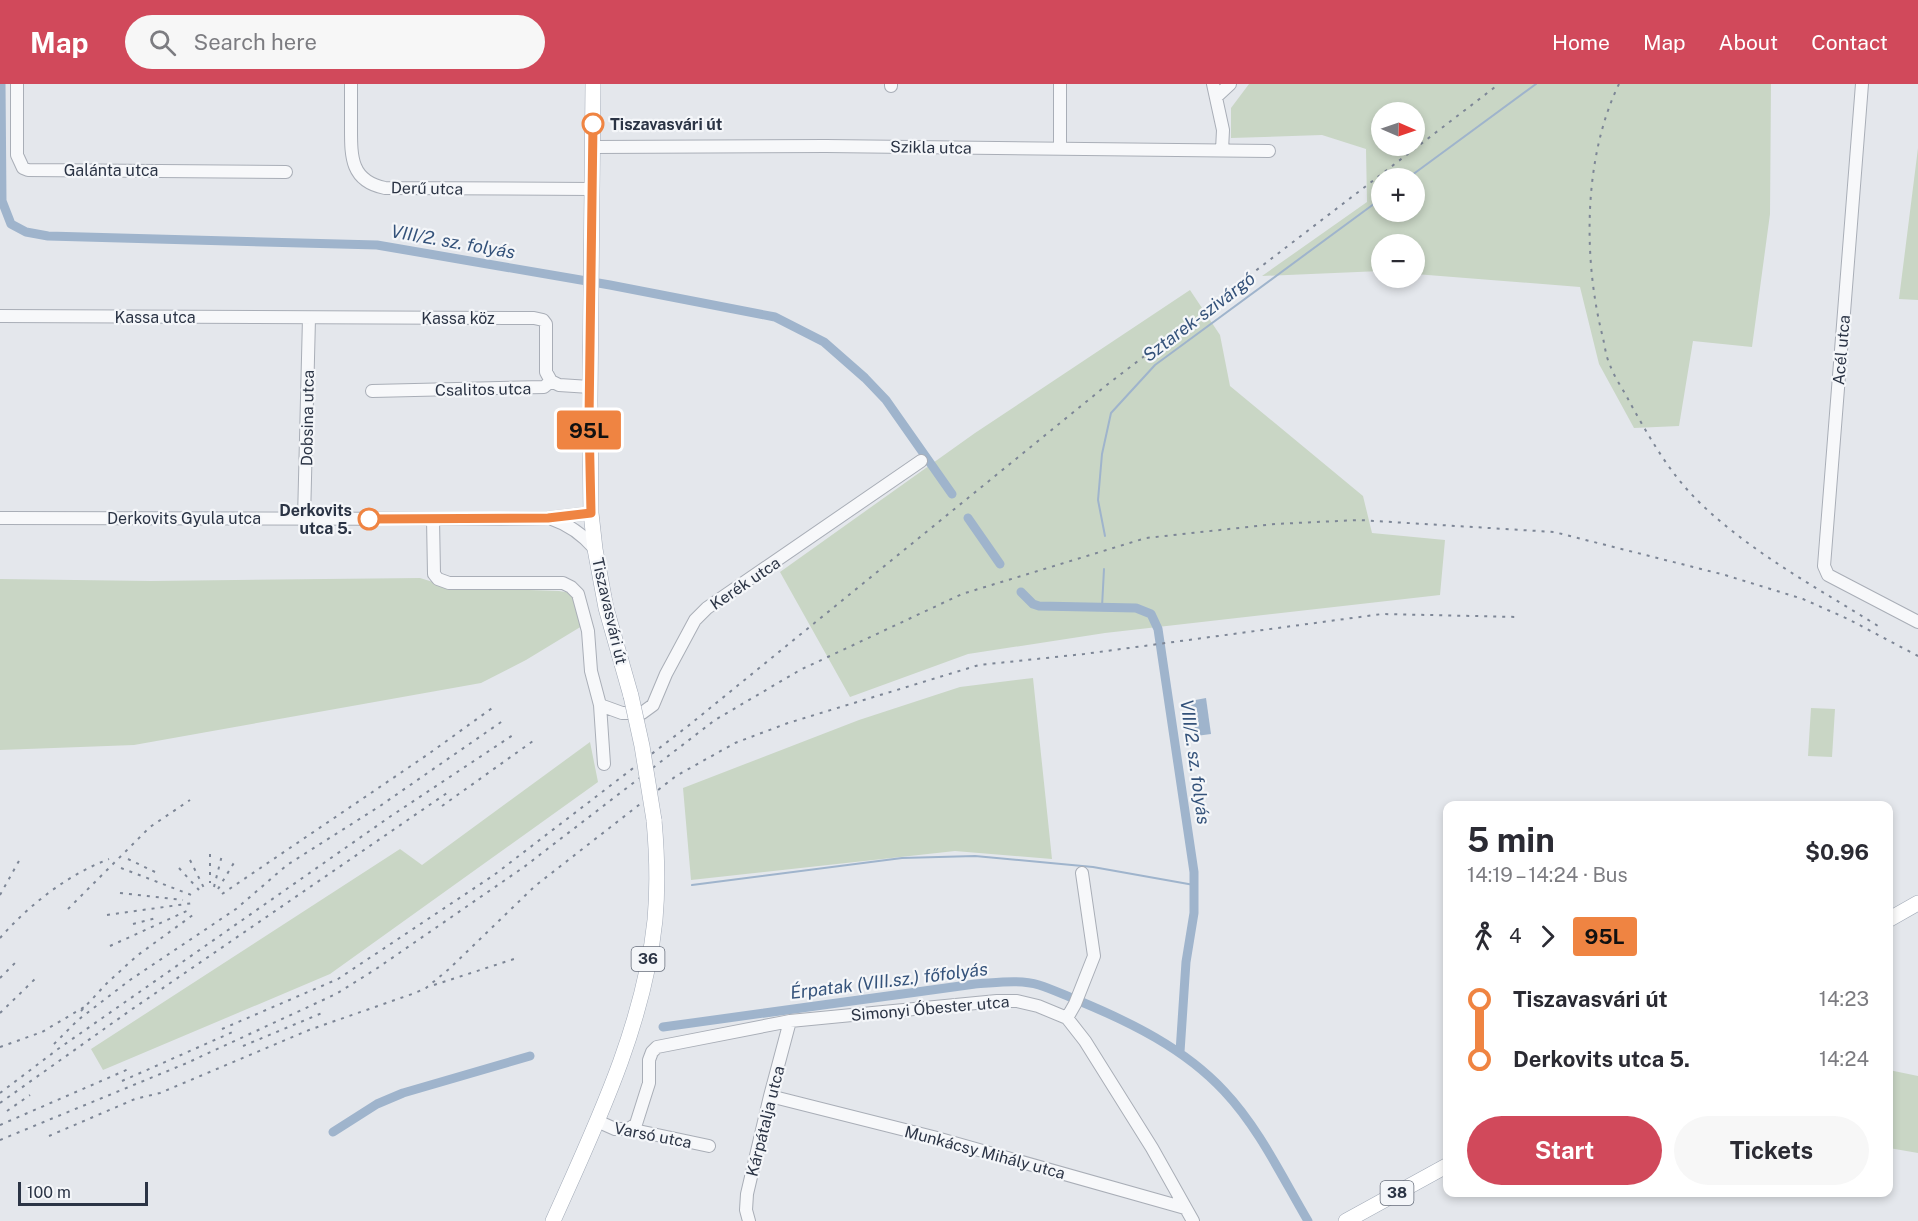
<!DOCTYPE html>
<meta charset="utf-8">
<style>
body{margin:0;font-family:"Public Sans",sans-serif;background:#f7f7f7;color:#2b2b33;height:100vh;display:flex;flex-direction:column;font-size:22px;white-space:nowrap}
*{box-sizing:border-box;margin:0}
p{font-size:20px;color:#7c7c81}
.icon{flex:none;width:33px;height:33px;fill:none;stroke:currentColor;stroke-width:2;stroke-linecap:round;stroke-linejoin:round}
.map{position:relative;flex:1;overflow:hidden}
.details{position:absolute;left:1443px;top:717px;width:450px;height:396px;display:flex;flex-direction:column;background:#fff;border-radius:12px;box-shadow:0 3px 9px #0003}
.details>*{flex:none}
.badge{padding:0 12px;border-radius:4px;font-size:21px;line-height:39px}
.needle{width:39px;rotate:92deg}
.tools{position:absolute;left:1371px;top:18px;display:grid;gap:12px}
.tools a{display:grid;place-items:center;width:54px;height:54px;border-radius:50%;background:#fff;box-shadow:0 3px 9px #0003;font-size:30px}
.scale{position:absolute;left:18px;bottom:15px;width:130px;box-sizing:border-box;padding-left:6px;border:3px solid #2b3445;border-top:0;font-size:16px;line-height:21px;white-space:nowrap;color:#2b3445;-webkit-text-stroke:4px #f4f6f9;paint-order:stroke}
.map>.badge{position:absolute;translate:-50% -50%;box-shadow:0 0 0 3px #fff}
.legs{display:flex;align-items:center;gap:9px;height:66px;padding:0 24px;font-size:20px}
.legs p{margin-inline-start:auto}
.headline{display:flex;align-items:center;justify-content:space-between;height:102px;padding:0 24px}
h1{font-size:33px;font-weight:700;line-height:45px}
.primary-button{display:flex;gap:12px;margin-top:auto;padding:12px 24px}
.primary-button a{flex:1;height:69px;border-radius:36px;background:#d1495b;color:#fff;font-size:24px;font-weight:700;line-height:69px;text-align:center}
.primary-button a+a{background:#f7f7f7;color:#2b2b33}
ul{padding:0 24px;list-style:none}
li{display:flex;align-items:center;gap:21px;height:60px;font-size:22px}
li i{display:grid;place-items:center;width:9px;height:100%;margin:0 8px;background:currentColor}
li i::after{content:'';width:15px;height:15px;margin:-8px;border:4px solid;border-radius:50%;background:#fff}
li p{margin-inline-start:auto}
li:first-child i{background:linear-gradient(#0000 50%,currentColor 0)}
li:last-child i{background:linear-gradient(currentColor 50%,#0000 0)}
header{display:flex;align-items:center;gap:36px;box-sizing:border-box;height:84px;padding:0 30px;background:#d1495b;color:#fff}
header strong{font-size:28px}
nav{display:flex;gap:33px;margin-inline-start:auto;font-size:21px}
.search{width:420px;height:54px;background:#f7f7f7;display:flex;align-items:center;gap:15px;box-sizing:border-box;padding:0 21px;border-radius:33px;color:#7c7c81;font-size:22px}
.map>svg:first-child{display:block}
</style>
<header>
<strong>Map</strong>
<div class="search"><svg class="icon" aria-label="search" viewBox="0 0 24 24"><circle cx="10" cy="10" r="6"/><path d="M15 15l6 6"/></svg>Search here</div>
<nav><a>Home</a><a>Map</a><a>About</a><a>Contact</a></nav>
</header>
<div class="map">
<svg width="1918" height="1137" viewBox="0 0 1918 1137">
<rect width="100%" height="100%" fill="#e4e7ec"/>
<path fill="#c9d6c5" fill-rule="evenodd" d="M 1249,0 L 1771,0 L 1770,130 L 1752,263 L 1693,257 L 1679,342 L 1634,344 L 1599,280 L 1580,203 L 1415,190 L 1414,160 L 1382,160 L 1381,187 L 1262,192 L 1367,118 L 1366,65 L 1322,51 L 1231,54 L 1231,24 ZM 1382,28 L 1414,28 L 1414,62 L 1382,62 ZM 1382,94 L 1414,94 L 1414,128 L 1382,128 Z
M 1918,64 L 1918,216 L 1899,215 Z
M 1190,206 L 1220,251 L 1230,302 L 1363,412 L 1372,449 L 1445,456 L 1440,511 L 1105,549 L 968,570 L 850,613 L 780,488 L 975,349 Z
M 420,494 L 449,503 L 559,507 L 572,509 L 582,542 L 526,576 L 481,599 L 134,661 L 0,666 L 0,495 L 151,497 Z
M 1033,594 L 1052,775 L 955,767 L 691,796 L 683,704 L 859,636 L 960,603 Z
M 1811,624 L 1835,625 L 1832,673 L 1808,672 Z
M 590,658 L 598,698 L 330,890 L 103,986 L 91,965 L 400,765 L 422,781 Z
M 1889,986 L 1918,992 L 1918,1069 L 1889,1064 Z"/>
<path fill="#9fb4cc" d="M 1206,614 L 1211,650 L 1196,652 L 1190,617 Z"/>
<g fill="none" stroke-linecap="round" stroke-linejoin="round">
<path stroke="#9fb4cc" stroke-width="2" d="M 1408,94 L 1536,0
M 1105,452 L 1098,416 L 1102,370 L 1111,329 L 1155,281 L 1382,114
M 1102,523 L 1104,485
M 692,801 L 902,774 L 975,772 L 1093,783 L 1194,801"/>
<path stroke="#9fb4cc" stroke-width="9" d="M 1,0 L 2,117 L 11,140 L 26,148 L 48,152 L 377,161 L 610,201 L 775,233 L 824,258 L 865,294 L 886,316 L 952,410
M 968,434 L 1000,480
M 1021,508 L 1033,520 L 1039,522 L 1136,524 L 1151,530 L 1158,545 L 1194,788 L 1194,829 L 1186,878 L 1180,968
M 663,943 L 975,900 C 995,899 1019,895 1039,901 C 1052,905 1064,911 1077,916 C 1130,938 1184,964 1224,1007 C 1259,1044 1282,1093 1308,1137
M 333,1048 L 377,1020 L 403,1009 L 530,972"/>
<defs>
<path id="minor" d="M 17,0 L 17,71 L 23,84 L 28,86 L 286,88
M 351,0 C 351,14 351,28 351,42 C 351,72 350,97 385,104 L 592,105
M 1213,0 L 1223,46 L 1222,66
M 1862,0 L 1824,482 L 1828,491 L 1918,538
M 891,2 L 891,0
M 1216,13 L 1230,0
M 593,63 L 826,62 L 1269,67
M 1060,64 L 1060,0
M 0,232 L 534,234 L 543,236 L 546,240 L 546,288 L 551,297
M 372,307 L 544,303 L 551,297 L 559,301 L 590,303
M 0,434 L 500,435 L 548,434 L 591,429
M 304,435 L 309,234
M 433,435 L 434,490 L 438,495 L 449,499 L 563,499 L 571,503 L 578,510 L 588,547 L 591,587 L 600,621 L 604,680
M 552,435 C 570,441 583,451 595,465
M 600,621 L 622,629 L 642,629 L 653,621 L 666,590 L 695,536 L 707,524 L 921,377
M 1067,934 L 1075,920 L 1094,872 L 1082,789
M 770,1012 L 933,1053 L 1185,1124
M 597,1037 L 615,1045 L 629,1045 L 709,1062
M 629,1045 L 636,1040 L 649,999 L 649,976 L 652,968 L 657,963 L 790,937 L 997,917 L 1017,917 L 1038,922 L 1067,934 L 1085,957 L 1152,1064 L 1193,1137
M 749,1137 L 746,1126 L 747,1110 L 770,1012 L 790,937"/>
<path id="major" d="M 593,0 L 590,317 L 591,429 L 595,465 L 606,524 L 631,612
M 1888,836 L 1918,819
M 553,1137 C 596,1041 644,942 655,836 C 658,803 657,769 654,736
M 1346,1137 L 1448,1081"/>
</defs>
<use href="#minor" stroke="#a9aeb7" stroke-width="14"/>
<use href="#major" stroke="#a3abb8" stroke-width="16"/>
<use href="#minor" stroke="#f7f8fa" stroke-width="12"/>
<use href="#major" stroke="#fff" stroke-width="15"/>
<path stroke="#7d8696" stroke-width="2" stroke-dasharray="3 6" stroke-linecap="butt" d="M 1619,0 C 1583,74 1583,176 1603,254 C 1605,263 1606,273 1610,281 C 1614,293 1623,305 1629,317 C 1648,351 1668,387 1696,415 C 1748,467 1816,503 1878,542
M 442,722 L 533,657
M 210,770 L 210,799
M 128,775 L 155,788
M 190,776 L 204,804
M 121,784 L 194,812
M 179,784 L 199,806
M 214,803 L 222,771
M 218,805 L 235,777
M 120,809 L 183,816
M 222,810 L 427,671 L 495,622
M 0,811 L 20,775
M 68,825 L 150,743 L 190,716
M 107,831 L 193,819
M 133,840 L 156,834
M 0,854 C 29,821 67,791 109,775
M 110,862 L 189,826
M 0,894 L 17,877
M 434,901 L 514,875
M 81,927 L 108,898 L 138,871 L 197,828
M 0,929 L 35,895
M 222,945 L 338,895 L 494,791 L 688,642 L 1108,300 L 1499,0
M 54,960 L 78,936 L 130,896 L 236,825 L 287,781 L 380,722 L 504,636
M 243,962 L 322,929
M 0,963 L 42,948 L 86,922
M 122,997 L 235,947
M 0,1009 L 58,965 L 391,732 L 513,651
M 0,1019 L 128,928 L 447,709
M 7,1027 L 30,1011
M 0,1041 L 131,984
M 49,1052 L 135,1015 L 160,1009 L 309,946 L 415,909 L 426,904 L 449,885 L 535,802 L 676,692 L 735,659 L 788,639 L 979,581 L 1084,570 L 1382,530 L 1519,533
M 0,1056 L 187,979 L 336,910 L 376,885 L 524,783 L 715,636 L 800,586 L 962,510 L 1146,454 L 1275,440 L 1359,436 L 1554,448 L 1725,491 L 1803,515 L 1848,535 L 1918,572"/>
<defs>
<path id="major-bridge" d="M 631,612 L 642,662 L 654,736"/>
</defs>
<use href="#major-bridge" stroke="#a3abb8" stroke-width="16" stroke-linecap="butt"/>
<use href="#major-bridge" stroke="#fff" stroke-width="15"/>
</g>
<g fill="none" stroke-linecap="round" stroke-linejoin="round">
<defs>
<path id="line-1" d="M 369,435 L 548,434 L 591,429 L 589,336 L 593,40"/>
</defs>
<use href="#line-1" stroke="#fff" stroke-width="14"/>
<use href="#line-1" stroke="#ef8442" stroke-width="9"/>
</g>
<g fill="#fff" stroke="#ef8442" stroke-width="3">
<circle cx="593" cy="40" r="10"/>
<circle cx="369" cy="435" r="10"/>
</g>
<g text-anchor="middle" stroke-width="4.5" stroke-linejoin="round" paint-order="stroke">
<g fill="#f4f6f9" stroke="#676e7b" stroke-width="1.5">
<rect x="631.5" y="863" width="33" height="24" rx="4.5"/>
<rect x="1380.5" y="1097" width="33" height="24" rx="4.5"/>
</g>
<g font-size="15" font-weight="bold" fill="#2b3445">
<text x="648" y="880">36</text>
<text x="1397" y="1114">38</text>
</g>
<g font-size="16" font-weight="bold" fill="#2b3445" stroke="#f4f6f9" text-anchor="start">
<text x="610" y="46">Tiszavasvári út</text>
<text x="352" y="432" text-anchor="end">Derkovits<tspan x="352" dy="18">utca 5.</tspan></text>
</g>
<g font-size="16" fill="#2b3445" stroke="#f4f6f9">
<text transform="translate(931 63) rotate(1)" y="6">Szikla utca</text>
<text x="111" y="92">Galánta utca</text>
<text transform="translate(427 104) rotate(1)" y="6">Derű utca</text>
<text x="155" y="239">Kassa utca</text>
<text x="458" y="240">Kassa köz</text>
<text transform="translate(1841 266) rotate(-85)" y="6">Acél utca</text>
<text transform="translate(483 305) rotate(-1)" y="6">Csalitos utca</text>
<text transform="translate(307 334) rotate(-89)" y="6">Dobsina utca</text>
<text x="184" y="440">Derkovits Gyula utca</text>
<text transform="translate(745 499) rotate(-34)" y="6">Kerék utca</text>
<text transform="translate(610 527) rotate(77)" y="6">Tiszavasvári út</text>
<text transform="translate(930 924) rotate(-5)" y="6">Simonyi Óbester utca</text>
<text transform="translate(765 1037) rotate(-76)" y="6">Kárpátalja utca</text>
<text transform="translate(653 1051) rotate(11)" y="6">Varsó utca</text>
<text transform="translate(985 1068) rotate(15)" y="6">Munkácsy Mihály utca</text>
</g>
<g font-size="18" font-style="italic" fill="#34527a" stroke="#f4f6f9">
<text transform="translate(453 158) rotate(10)" y="6">VIII/2. sz. folyás</text>
<text transform="translate(1199 233) rotate(-37)" y="6">Sztarek-szivárgó</text>
<text transform="translate(1195 678) rotate(82)" y="6">VIII/2. sz. folyás</text>
<text transform="translate(889 897) rotate(-7)" y="6">Érpatak (VIII.sz.) főfolyás</text>
</g>
</g>
</svg>
<div class="tools">
<a><svg class="needle" viewBox="-14 -14 28 28"><path d="M0-13l5 13h-10z" fill="#e53935"/><path d="M0 13l5-13h-10z" fill="#7c7c81"/></svg></a>
<a>+</a>
<a>−</a>
</div>
<div class="scale">100 m</div>
<b class="badge" style="left:589px;top:346px;background:#ef8442;color:#111">95L</b>
<section class="details">
<div class="headline"><div><h1>5 min</h1><p>14:19 – 14:24 · Bus</p></div><b>$0.96</b></div>
<div class="legs"><svg class="icon" aria-label="walk" viewBox="0 0 24 24"><circle cx="13" cy="4" r="2"/><path d="M13 8l-2 6 4 7M11 14l-3 7M7 12l3-4h3l4 4"/></svg>4<svg class="icon" aria-label="forward" viewBox="0 0 24 24"><path d="M9 5l7 7-7 7"/></svg><b class="badge" style="background:#ef8442;color:#111">95L</b></div>
<ul>
<li><i style="color:#ef8442"></i><b>Tiszavasvári út</b><p>14:23</p></li>
<li><i style="color:#ef8442"></i><b>Derkovits utca 5.</b><p>14:24</p></li>
</ul>
<div class="primary-button"><a>Start</a><a>Tickets</a></div>
</section>
</div>
